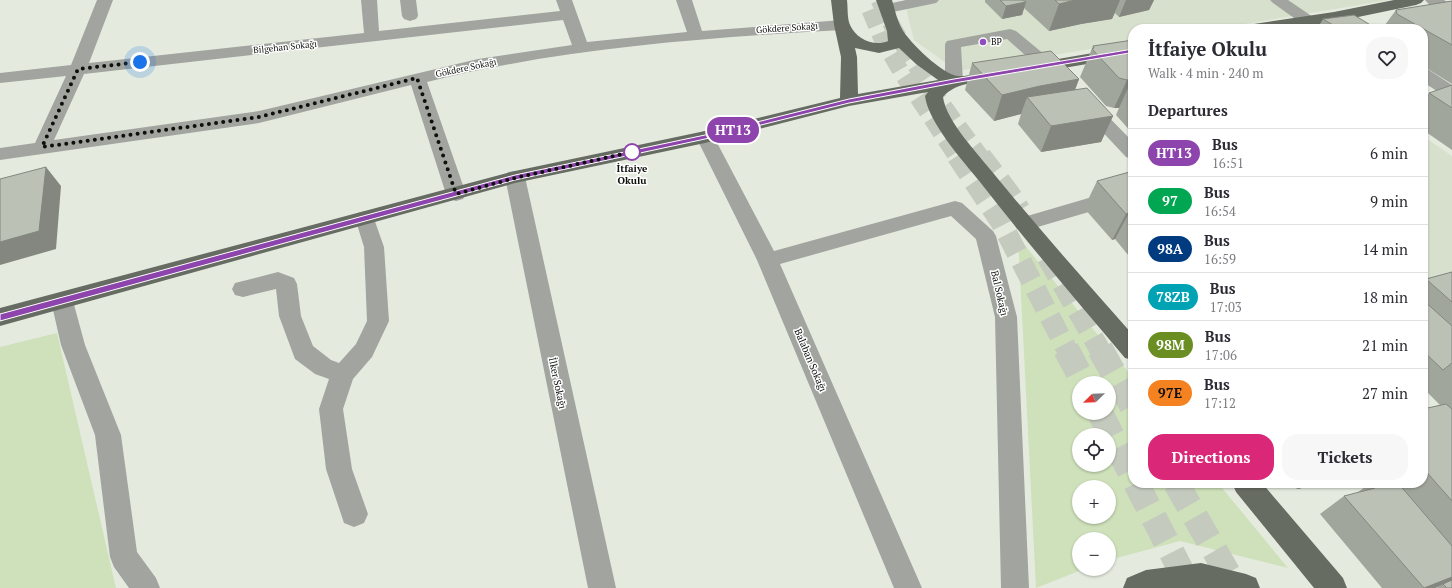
<!DOCTYPE html>
<meta charset="utf-8">
<style>
body{margin:0;font-family:"PT Serif",serif;background:#f7f7f7;color:#2b2b33;height:100vh;display:flex;flex-direction:column;font-size:15px;white-space:nowrap}
*{box-sizing:border-box;margin:0}
p{font-size:13px;color:#7c7c81}
.icon{flex:none;width:22px;height:22px;fill:none;stroke:currentColor;stroke-width:2;stroke-linecap:round;stroke-linejoin:round}
.map{position:relative;flex:1;overflow:hidden}
.drawer{position:absolute;left:1128px;top:24px;width:300px;height:464px;display:flex;flex-direction:column;background:#fff;border-radius:16px;box-shadow:0 1px 3px #0004}
.drawer>*{flex:none}
.badge{padding:0 8px;border-radius:13px;font-size:14px;line-height:26px}
.needle{width:26px;rotate:247deg}
.fabs{position:absolute;left:1072px;top:376px;display:grid;gap:8px}
.fabs a{display:grid;place-items:center;width:44px;height:44px;border-radius:50%;background:#fff;box-shadow:0 1px 3px #0004;font-size:20px}
.you{position:absolute;width:20px;height:20px;margin:-10px;border:3px solid #fff;border-radius:50%;background:#1a73e8;box-shadow:0 0 0 6px #1a73e833}
.map>.badge{position:absolute;translate:-50% -50%;box-shadow:0 0 0 2px #fff}
h2{padding:0 20px;font-size:15px;line-height:36px}
.round{display:grid;place-items:center;flex:none;width:42px;height:42px;border-radius:16px;background:#f7f7f7}
.head{display:flex;align-items:center;justify-content:space-between;height:68px;padding:0 20px}
h1{font-size:19px;font-weight:700;line-height:30px}
.button{display:flex;gap:8px;margin-top:auto;padding:8px 20px}
.button a{flex:1;height:46px;border-radius:16px;background:#db2777;color:#fff;font-size:16px;font-weight:700;line-height:46px;text-align:center}
.button a+a{background:#f7f7f7;color:#2b2b33}
ul{padding:0;list-style:none}
li{display:flex;align-items:center;gap:12px;height:48px;padding:0 20px;border-top:1px solid #e1e1e2}
li div{flex:1}
li b{display:block;font-size:15px}
li em{font-style:normal}
li .badge{min-width:44px;font-weight:700;text-align:center}
.map>svg:first-child{display:block}
</style>
<div class="map">
<svg width="1452" height="588" viewBox="0 0 1452 588">
<rect width="100%" height="100%" fill="#e4ebde"/>
<path fill="#d6e0cc" d="M 904,0 L 1389,0 L 1214,29 L 1133,29 L 1133,42 L 957,71 L 914,40 Z
M 1423,136 L 1452,156 L 1452,339 L 1423,313 Z"/>
<path fill="#cee1ba" fill-rule="evenodd" d="M 1018,237 L 1133,378 L 1133,483 L 1218,483 L 1288,568 L 1180,541 L 1109,560 L 1109,539 L 1079,539 L 1079,569 L 1084,569 L 1036,588 ZM 1079,383 L 1109,383 L 1109,413 L 1079,413 ZM 1079,435 L 1109,435 L 1109,465 L 1079,465 ZM 1079,487 L 1109,487 L 1109,517 L 1079,517 Z
M 57,333 L 116,588 L 0,588 L 0,347 Z"/>
<g fill="none" stroke-linecap="round" stroke-linejoin="round">
<path stroke="#c4cabe" stroke-width="17" stroke-dasharray="17 8" stroke-linecap="butt" d="M 879,0 C 905,56 944,107 981,157
M 870,10 L 882,39 L 903,75 L 957,157"/>
<path stroke="#c4cabe" stroke-width="21" stroke-dasharray="21 10" stroke-linecap="butt" d="M 957,156 L 1002,224 L 1067,350
M 981,156 L 1010,194 L 1020,210
M 1047,257 L 1100,350"/>
<path stroke="#c4cabe" stroke-width="26" stroke-dasharray="26 13" stroke-linecap="butt" d="M 1066,349 L 1084,383
M 1100,349 L 1133,407
M 1100,413 L 1133,477
M 1136,483 L 1190,588
M 1176,483 L 1236,588"/>
<path fill="#a1a49f" fill-rule="evenodd" d="M 97,0 L 113,0 L 89,63 L 364,33 L 361,0 L 377,0 L 379,31 L 560,11 L 556,0 L 572,0 L 587,42 L 687,32 L 676,0 L 692,0 L 702,31 L 842,20 L 848,22 L 850,25 L 848,28 L 842,30 C 703,38 562,48 427,82 L 466,194 L 463,199 L 456,201 L 449,199 L 446,194 L 411,85 L 259,123 L 0,160 L 0,148 L 35,143 L 66,76 L 0,83 L 0,73 L 71,65 ZM 563,20 L 572,45 L 478,59 L 259,111 L 54,140 L 84,74 Z
M 400,0 L 416,0 L 418,16 L 416,19 L 410,21 L 404,19 L 402,16 Z
M 906,0 L 939,0 L 936,3 L 888,13 L 883,11 L 880,8 L 883,5 Z
M 1270,0 L 1288,0 L 1313,17 L 1315,20 L 1313,23 L 1307,25 L 1301,23 L 1273,3 Z
M 1425,0 L 1444,0 L 1452,5 L 1452,16 C 1443,14 1430,7 1425,0 Z
M 1010,29 L 1016,31 L 1062,69 L 1064,73 L 1062,77 L 1056,78 L 1050,77 L 1007,39 L 961,47 L 963,81 L 960,85 L 954,86 L 948,85 L 945,81 L 945,44 L 947,41 Z
M 1423,69 L 1429,70 L 1452,85 L 1452,98 L 1446,97 L 1423,82 Z
M 1087,100 L 1093,101 L 1133,142 L 1133,159 L 1126,157 L 1081,109 L 1078,105 L 1081,101 Z
M 705,131 L 711,133 L 714,137 L 774,251 L 955,201 L 962,203 L 993,231 L 996,236 L 1017,317 L 1029,588 L 1001,588 L 995,317 L 976,239 L 951,216 L 780,264 L 922,588 L 894,588 L 757,260 L 696,137 L 699,133 Z
M 515,171 L 522,172 L 525,177 L 616,588 L 588,588 L 505,177 L 508,172 Z
M 1133,185 L 1133,199 L 1024,231 L 1017,229 L 1014,224 L 1017,219 Z
M 365,211 L 372,213 L 384,247 L 389,321 L 372,357 L 353,379 L 343,409 L 352,469 L 368,514 L 364,523 L 354,527 L 344,523 L 326,469 L 319,409 L 329,379 L 315,374 L 295,359 L 279,316 L 276,289 L 243,297 L 235,295 L 232,289 L 235,283 L 278,272 L 294,278 L 297,284 L 301,316 L 313,346 L 331,360 L 339,363 L 356,344 L 367,321 L 364,247 L 355,218 L 358,213 Z
M 62,292 L 70,295 L 73,301 L 85,345 L 121,435 L 137,552 L 156,578 L 160,588 L 129,588 L 114,567 L 110,557 L 95,435 L 61,345 L 51,301 L 54,295 Z"/>
<path fill="#676c63" fill-rule="evenodd" d="M 831,0 L 847,0 C 848,8 847,18 850,25 C 856,39 874,47 888,41 L 887,31 L 876,0 L 892,0 C 895,10 897,20 902,29 C 909,42 943,75 958,76 C 966,77 988,71 997,69 L 1003,70 L 1005,74 L 1003,78 C 984,82 956,81 943,97 C 946,121 979,155 994,174 C 1039,229 1086,282 1133,335 L 1133,360 L 1125,358 C 1076,300 1027,242 980,182 C 963,161 928,122 925,96 L 928,92 L 849,106 L 705,143 L 515,183 L 0,326 L 0,308 L 515,171 L 705,131 L 840,98 L 841,57 L 834,25 ZM 855,48 L 879,53 L 899,48 L 916,64 L 938,80 L 858,94 L 857,57 Z
M 1394,0 L 1424,0 L 1421,3 L 1416,5 L 1334,22 L 1282,29 L 1246,29 L 1248,26 L 1254,24 L 1334,12 Z
M 1133,46 L 1133,56 L 1035,73 L 1029,72 L 1027,68 L 1029,64 L 1035,63 Z
M 1232,483 L 1262,483 L 1343,578 L 1347,588 L 1314,588 L 1236,492 Z
M 1201,563 L 1246,574 L 1256,578 L 1260,588 L 1123,588 L 1127,578 L 1146,570 Z"/>
</g>
<path fill="#a1a69c" d="M 985,0 L 1154,0 L 1149,10 L 1119,17 L 1115,13 L 1112,19 L 1081,24 L 1049,31 L 1024,8 L 1022,15 L 1002,19 L 985,2 Z
M 1452,1 L 1452,84 L 1423,66 L 1423,29 L 1382,29 L 1396,10 Z
M 1323,19 L 1377,29 L 1317,29 Z
M 1133,40 L 1133,134 L 1116,115 L 1119,108 L 1114,108 L 1106,106 L 1080,77 L 1093,46 Z
M 972,63 L 1079,79 L 1075,90 L 1113,116 L 1101,142 L 1041,152 L 1018,124 L 1021,114 L 994,121 L 965,90 Z
M 1452,85 L 1452,150 L 1423,130 L 1423,100 L 1429,93 Z
M 1133,171 L 1133,261 L 1115,239 L 1112,240 L 1084,208 L 1097,181 Z
M 1452,272 L 1452,588 L 1436,588 L 1439,587 L 1435,588 L 1382,588 L 1320,514 L 1344,496 L 1357,493 L 1370,483 L 1423,483 L 1423,409 L 1440,405 L 1423,388 L 1423,282 L 1426,279 Z
M 1292,483 L 1326,483 L 1297,489 Z"/>
<path fill="#83877f" d="M 1075,0 L 1091,0 L 1081,24 L 1049,31 L 1059,4 Z
M 1091,0 L 1120,0 L 1112,19 L 1081,24 Z
M 1126,0 L 1154,0 L 1149,10 L 1119,17 Z
M 1026,2 L 1022,15 L 1002,19 L 1006,6 Z
M 1079,79 L 1069,106 L 1027,97 L 1021,114 L 994,121 L 1002,95 L 1040,86 Z
M 1133,79 L 1133,94 L 1128,88 L 1119,108 L 1114,108 L 1127,80 Z
M 1113,116 L 1101,142 L 1041,152 L 1051,126 Z
M 46,167 L 61,186 L 56,249 L 0,265 L 0,242 Z
M 1129,213 L 1115,239 L 1112,240 L 1126,214 Z
M 1305,483 L 1326,483 L 1297,489 Z
M 1452,577 L 1452,580 L 1435,588 L 1424,588 Z"/>
<path fill="#bbc1b5" stroke="#83877f" d="M 1000,0 L 1023,0 L 1026,2 L 1006,6 Z
M 1055,0 L 1075,0 L 1059,4 Z
M 1452,1 L 1452,45 L 1397,14 L 1396,10 Z
M 1354,15 L 1377,29 L 1337,29 L 1338,28 L 1323,19 Z
M 1133,40 L 1133,79 L 1127,80 L 1119,78 L 1092,49 L 1094,48 L 1093,46 Z
M 1051,51 L 1079,79 L 1040,86 L 1002,95 L 972,63 Z
M 1452,85 L 1452,108 L 1429,93 Z
M 1087,88 L 1113,116 L 1051,126 L 1027,97 Z
M 1128,88 L 1133,88 L 1133,94 Z
M 46,167 L 39,231 L 0,242 L 0,179 Z
M 1133,171 L 1133,218 L 1129,213 L 1126,214 L 1097,181 Z
M 1452,272 L 1452,302 L 1426,279 Z
M 1423,300 L 1452,326 L 1452,363 L 1443,370 L 1423,351 Z
M 1423,395 L 1427,399 L 1423,400 Z
M 1446,404 L 1452,409 L 1452,501 L 1423,468 L 1423,409 Z
M 1372,483 L 1398,483 L 1452,546 L 1452,577 L 1424,588 L 1344,496 L 1375,488 Z
M 1452,580 L 1452,588 L 1447,588 L 1443,584 Z"/>
<path fill="#8e44ad" stroke="#fff" d="M 1133,49 L 1135,50 L 1135,52 L 954,83 L 849,103 L 705,139 L 515,180 L 0,321 L 0,314 L 515,175 L 705,135 L 849,99 L 954,79 Z"/>
<g fill="none" stroke-linecap="round" stroke-linejoin="round">
<path stroke="#0e100c" stroke-width="4" stroke-dasharray="0 7.2" d="M 140,62 L 78,69 L 42,147 L 259,117 L 417,78 L 456,194 L 515,178 L 632,152"/>
</g>
<circle fill="#904cc0" stroke="#fff" stroke-width="1.5" cx="983" cy="42" r="4"/>
<circle fill="#fff" stroke="#8e44ad" stroke-width="2" cx="632" cy="152" r="8"/>
<g text-anchor="middle" stroke-width="3" stroke-linejoin="round" paint-order="stroke">
<g font-size="9" fill="#0e100c" stroke="#fff">
<text transform="translate(787 28) rotate(-4)" y="3">Gökdere Sokağı</text>
<text transform="translate(285 47) rotate(-6)" y="3">Bilgehan Sokağı</text>
<text transform="translate(466 68) rotate(-12)" y="3">Gökdere Sokağı</text>
</g>
<g font-size="9" fill="#0e100c" stroke="#fff" text-anchor="start">
<text x="991" y="45">BP</text>
</g>
<g font-size="10" font-weight="bold" fill="#0e100c" stroke="#fff">
<text x="632" y="172">İtfaiye<tspan x="632" dy="12">Okulu</tspan></text>
</g>
<g font-size="10" fill="#0e100c" stroke="#fff">
<text transform="translate(1000 293) rotate(77)" y="4">Bal Sokağı</text>
<text transform="translate(811 360) rotate(67)" y="4">Balaban Sokağı</text>
<text transform="translate(558 383) rotate(78)" y="4">İlker Sokağı</text>
</g>
</g>
</svg>
<div class="fabs">
<a><svg class="needle" viewBox="-14 -14 28 28"><path d="M0-13l5 13h-10z" fill="#e53935"/><path d="M0 13l5-13h-10z" fill="#7c7c81"/></svg></a>
<a><svg class="icon" aria-label="locate" viewBox="0 0 24 24"><circle cx="12" cy="12" r="6"/><path d="M12 2v4M12 18v4M2 12h4M18 12h4"/></svg></a>
<a>+</a>
<a>−</a>
</div>
<div class="you" style="left:140px;top:62px"></div>
<b class="badge" style="left:733px;top:130px;background:#8e44ad;color:#fff">HT13</b>
<section class="drawer">
<div class="head"><div><h1>İtfaiye Okulu</h1><p>Walk · 4 min · 240 m</p></div><a class="round"><svg class="icon" aria-label="heart" viewBox="0 0 24 24"><path d="M12 20l-8-8c-3-5 5-10 8-4 3-6 11-1 8 4z"/></svg></a></div>
<h2>Departures</h2>
<ul>
<li><span class="badge" style="background:#8e44ad;color:#fff">HT13</span><div><b>Bus</b><p>16:51</p></div><em>6 min</em></li>
<li><span class="badge" style="background:#00a651;color:#fff">97</span><div><b>Bus</b><p>16:54</p></div><em>9 min</em></li>
<li><span class="badge" style="background:#003b80;color:#fff">98A</span><div><b>Bus</b><p>16:59</p></div><em>14 min</em></li>
<li><span class="badge" style="background:#00a3b4;color:#fff">78ZB</span><div><b>Bus</b><p>17:03</p></div><em>18 min</em></li>
<li><span class="badge" style="background:#6b8e23;color:#fff">98M</span><div><b>Bus</b><p>17:06</p></div><em>21 min</em></li>
<li><span class="badge" style="background:#f58220;color:#111">97E</span><div><b>Bus</b><p>17:12</p></div><em>27 min</em></li>
</ul>
<div class="button"><a>Directions</a><a>Tickets</a></div>
</section>
</div>
